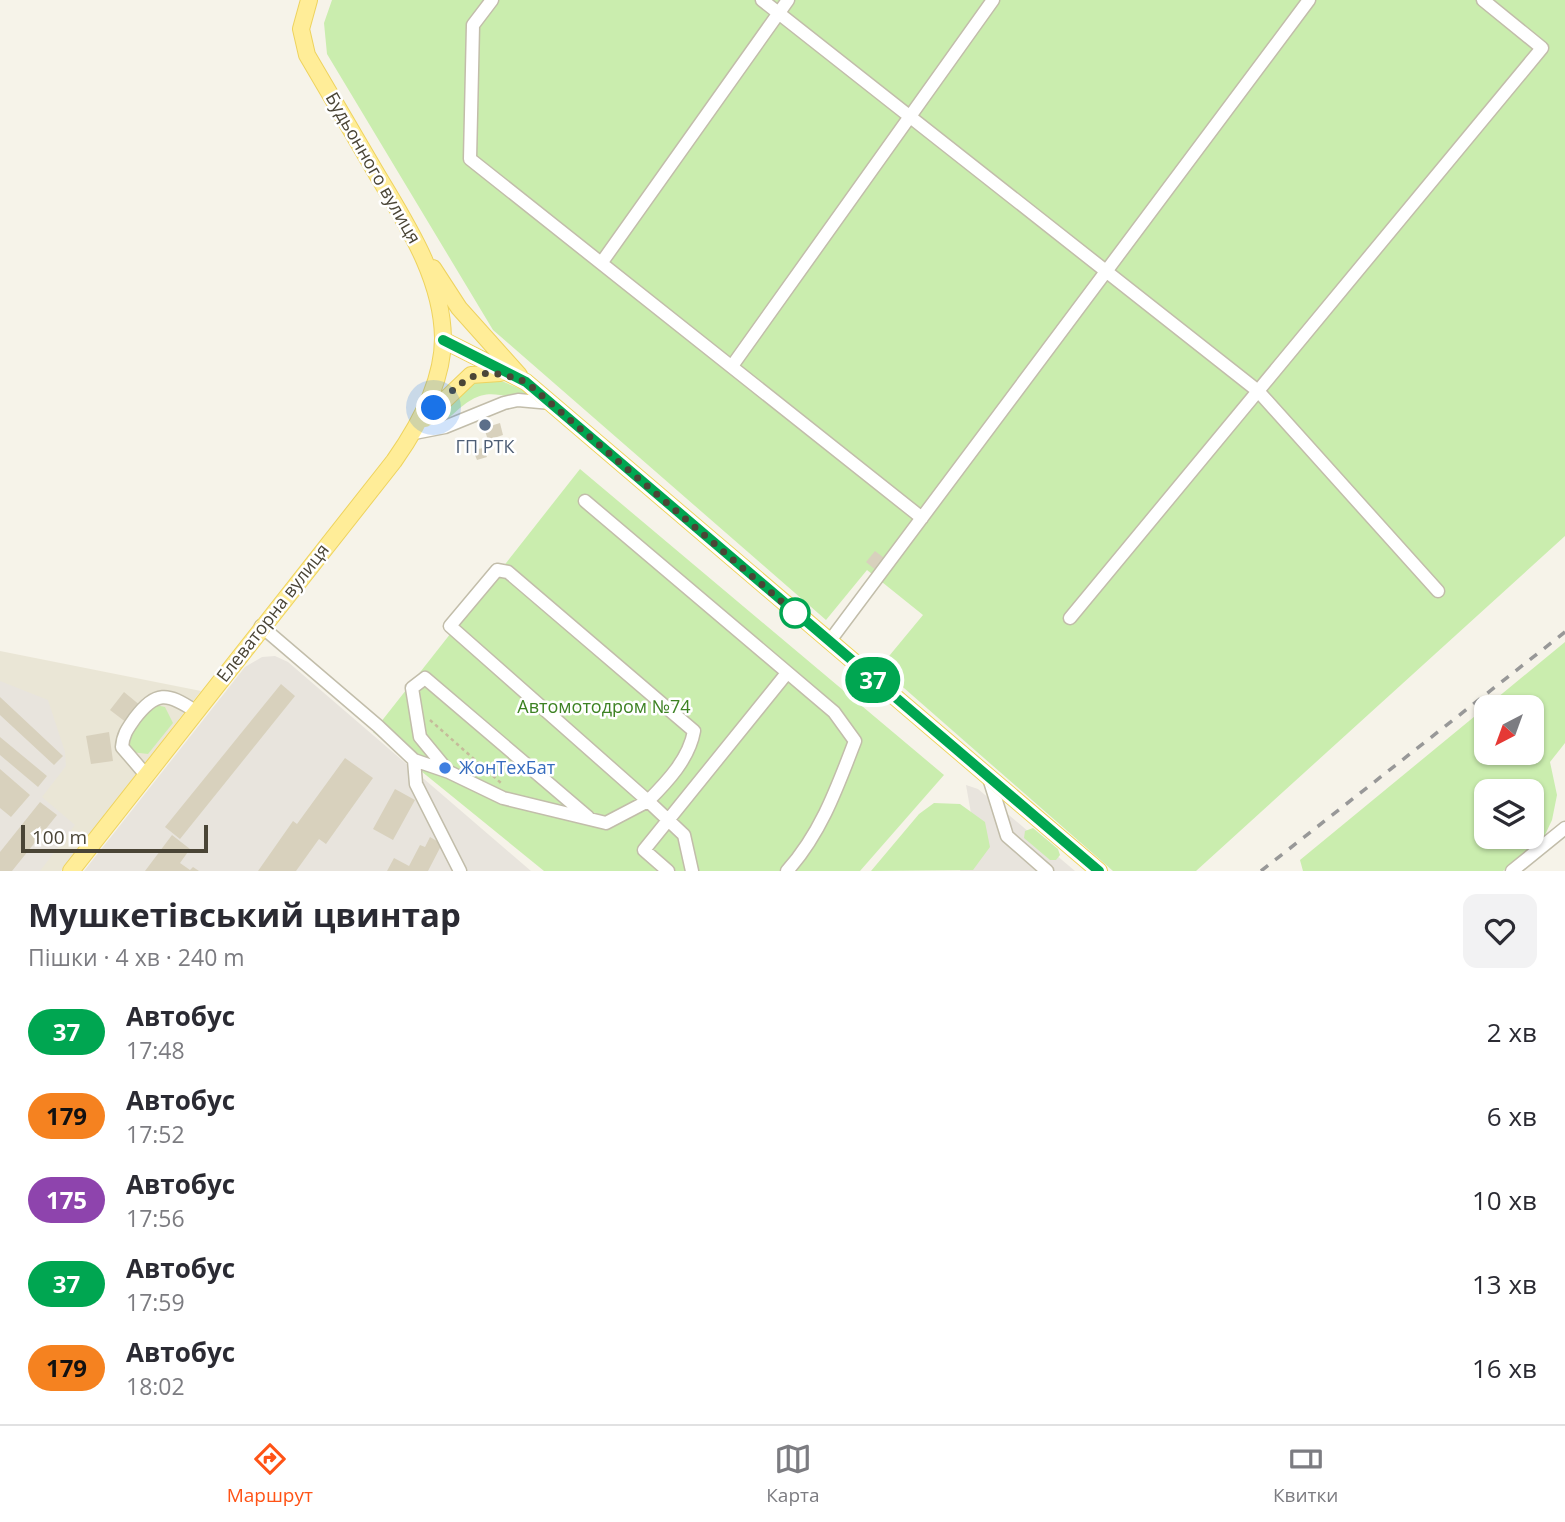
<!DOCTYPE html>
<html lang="uk">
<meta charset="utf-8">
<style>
body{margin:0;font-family:"Open Sans",sans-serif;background:#f2f2f3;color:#2b2b33;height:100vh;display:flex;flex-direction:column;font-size:26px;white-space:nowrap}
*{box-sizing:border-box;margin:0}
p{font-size:23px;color:#7c7c81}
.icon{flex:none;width:38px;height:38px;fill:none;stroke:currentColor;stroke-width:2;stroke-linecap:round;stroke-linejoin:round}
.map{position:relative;height:871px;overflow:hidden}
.details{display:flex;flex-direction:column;background:#fff;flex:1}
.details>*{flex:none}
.badge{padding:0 14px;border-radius:23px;font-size:24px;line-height:46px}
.needle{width:46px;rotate:221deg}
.tools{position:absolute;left:1474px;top:695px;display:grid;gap:14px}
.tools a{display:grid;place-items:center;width:70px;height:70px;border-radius:14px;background:#fff;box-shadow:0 2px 5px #0004;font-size:35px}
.scale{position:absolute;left:21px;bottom:18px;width:187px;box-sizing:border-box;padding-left:7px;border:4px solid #4a4536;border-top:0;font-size:19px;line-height:24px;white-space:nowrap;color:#4a4536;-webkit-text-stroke:5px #fff;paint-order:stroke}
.you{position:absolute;width:35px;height:35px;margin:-18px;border:5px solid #fff;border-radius:50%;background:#1a73e8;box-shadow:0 0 0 10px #1a73e833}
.map>.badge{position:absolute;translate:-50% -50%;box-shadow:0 0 0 4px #fff}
.round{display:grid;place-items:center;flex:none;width:74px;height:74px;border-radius:14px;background:#f2f2f3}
.overview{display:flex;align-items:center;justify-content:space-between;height:119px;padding:0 28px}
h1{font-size:33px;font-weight:700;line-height:52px}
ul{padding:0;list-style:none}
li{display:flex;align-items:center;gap:21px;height:84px;padding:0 28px}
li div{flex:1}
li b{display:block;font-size:26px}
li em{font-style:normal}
li .badge{min-width:77px;font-weight:700;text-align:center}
.menu{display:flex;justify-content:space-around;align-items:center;height:98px;border-top:2px solid #e1e1e2;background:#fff;font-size:19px;color:#7c7c81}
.menu a{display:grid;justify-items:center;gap:4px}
.menu .selected{color:#ff5316}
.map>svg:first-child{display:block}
</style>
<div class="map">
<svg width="1565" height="871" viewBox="0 0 1565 871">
<rect width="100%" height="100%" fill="#f6f3e9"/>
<path fill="#eae6d6" d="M 0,651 L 201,691 L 61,871 L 0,871 Z"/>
<path fill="#e8e4dd" d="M 275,656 L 288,662 L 531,871 L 84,871 L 245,667 L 262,657 Z
M 0,681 L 48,700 L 65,752 L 66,766 L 42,797 L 75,825 L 40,871 L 0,871 Z
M 966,785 L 978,789 L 1075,871 L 960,871 L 972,819 Z"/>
<path fill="#caedae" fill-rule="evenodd" d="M 332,0 L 1565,0 L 1565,536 L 1196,871 L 1113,871 L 880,667 L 923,615 L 867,570 L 826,620 L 493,330 L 327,54 L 324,23 Z
M 490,376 L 523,390 L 536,402 C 489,394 484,384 447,420 L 439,418 L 471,382 Z
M 580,469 L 944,775 L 860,871 L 544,871 L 373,732 Z
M 1565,642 L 1565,743 L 1550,762 L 1557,795 L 1552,820 L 1544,837 L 1503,871 L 1303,871 L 1300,860 L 1486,707 L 1486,752 L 1531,752 L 1531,707 L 1486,707 ZM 1486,791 L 1531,791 L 1531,836 L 1486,836 Z
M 151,704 L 165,707 L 173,723 L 148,754 L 131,752 L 124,735 Z
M 934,803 L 960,804 L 985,822 L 990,847 L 973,870 L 871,871 L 919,814 Z
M 1033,828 L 1058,849 L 1060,855 L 1056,860 L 1050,860 L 1024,838 L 1025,831 Z"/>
<path fill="#d8d1bd" d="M 500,423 L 503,435 L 488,440 L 484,428 Z
M 483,448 L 487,457 L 477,460 L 473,450 Z
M 875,551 L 887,560 L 878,572 L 866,562 Z
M 281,684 L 295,696 L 180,839 L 165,827 Z
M 124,692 L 141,706 L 127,723 L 110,710 Z
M 0,697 L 63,756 L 54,765 L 0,715 Z
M 109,732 L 113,761 L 91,764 L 86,736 Z
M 0,737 L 47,776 L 38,787 L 0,755 Z
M 345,758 L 373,778 L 326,844 L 319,839 L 296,871 L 258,871 L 293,821 L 297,824 Z
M 0,769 L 30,795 L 11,817 L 0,808 Z
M 395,789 L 415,800 L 393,840 L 373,829 Z
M 40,802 L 57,815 L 12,871 L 0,871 L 0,852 Z
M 172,835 L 190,849 L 180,863 L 190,870 L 193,867 L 199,871 L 145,871 Z
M 430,837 L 442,844 L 428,871 L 387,871 L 394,858 L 409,866 L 420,845 L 425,847 Z"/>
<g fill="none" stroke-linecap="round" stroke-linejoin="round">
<defs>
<path id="minor" d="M 492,0 L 473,25 L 470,159 L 922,518
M 762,0 L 1258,391 L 1438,591
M 602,262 L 788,0
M 732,366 L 993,0
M 414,433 L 445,427 L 504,403 L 518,400 L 551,403
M 585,501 L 834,712 L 855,741 C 837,788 821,833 787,871
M 497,570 L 508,572 L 694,731 C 689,759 667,782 648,801 L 450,626 Z
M 1070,618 L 1542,48 L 1483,0
M 261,626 L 378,726 L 414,760 L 449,772 L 503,798 L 606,823 L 648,801 L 684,835 L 692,871
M 829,642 L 1309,0
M 414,760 L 416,784 L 460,871
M 448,771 L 420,737 L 412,688 L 425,678 L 588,817
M 146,775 L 122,747 C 123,734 128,728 135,718 C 156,691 167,692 195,711
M 989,778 L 1007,836 L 1047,871
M 668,871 L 644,850 L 787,673
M 1512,871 L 1565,828"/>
<path id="major" d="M 433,268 L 459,308 L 519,375
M 443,340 L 526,382 L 1099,871
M 425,419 L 471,375 L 500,373
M 71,871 L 394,461 C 418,427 443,381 443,338 C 442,276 405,222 375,171 C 352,132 330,94 307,55 L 301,29 L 309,0"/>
</defs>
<use href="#minor" stroke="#c2bdaa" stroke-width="15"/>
<use href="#major" stroke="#eed35e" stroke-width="18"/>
<path stroke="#c5bb9a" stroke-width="2.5" stroke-dasharray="3.5 3.5" stroke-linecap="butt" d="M 430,720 L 501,783"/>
<use href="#minor" stroke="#fff" stroke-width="12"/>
<use href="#major" stroke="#ffed98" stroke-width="16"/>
<path stroke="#989898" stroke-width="3.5" stroke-dasharray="9 9" stroke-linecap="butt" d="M 1261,871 L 1565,632"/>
</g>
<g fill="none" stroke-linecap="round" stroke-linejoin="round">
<defs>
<path id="line" d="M 443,340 L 526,382 L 1099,871"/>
</defs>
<use href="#line" stroke="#fff" stroke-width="16"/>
<use href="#line" stroke="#00a651" stroke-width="10"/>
<path stroke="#4a4536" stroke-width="7" stroke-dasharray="0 12.6" d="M 434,408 C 468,375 479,364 526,382 L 795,613"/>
</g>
<circle fill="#5c6f8a" stroke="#fff" stroke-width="2.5" cx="485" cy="425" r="7"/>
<circle fill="#fff" stroke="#00a651" stroke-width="3.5" cx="795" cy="613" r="14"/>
<circle fill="#3f7fe0" stroke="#fff" stroke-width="2.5" cx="445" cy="768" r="7"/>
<g text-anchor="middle" stroke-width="5" stroke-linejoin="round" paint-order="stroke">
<g font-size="18" fill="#4a4536" stroke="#fff">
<text transform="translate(373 168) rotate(60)" y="6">Будьонного вулиця</text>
<text transform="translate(273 613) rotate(-52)" y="6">Елеваторна вулиця</text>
</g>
<g font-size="18" fill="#4e5e75" stroke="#fff">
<text x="485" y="453">ГП РТК</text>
</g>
<g font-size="18" fill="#3d8223" stroke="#fff">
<text x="604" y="713">Автомотодром №74</text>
</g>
<g font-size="18" fill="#366cbe" stroke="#fff" text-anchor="start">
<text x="459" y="774">ЖонТехБат</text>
</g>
</g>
</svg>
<div class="tools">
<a><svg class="needle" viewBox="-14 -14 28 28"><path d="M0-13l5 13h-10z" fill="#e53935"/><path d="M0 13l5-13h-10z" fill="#7c7c81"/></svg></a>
<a><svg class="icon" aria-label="layers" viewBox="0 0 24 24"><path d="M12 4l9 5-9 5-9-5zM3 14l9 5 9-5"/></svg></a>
</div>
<div class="scale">100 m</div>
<div class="you" style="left:434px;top:408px"></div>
<b class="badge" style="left:873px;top:680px;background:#00a651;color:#fff">37</b>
</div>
<section class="details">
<div class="overview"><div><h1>Мушкетівський цвинтар</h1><p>Пішки · 4 хв · 240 m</p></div><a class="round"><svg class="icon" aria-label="heart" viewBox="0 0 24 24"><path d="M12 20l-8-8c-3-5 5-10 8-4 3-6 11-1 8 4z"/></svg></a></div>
<ul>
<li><span class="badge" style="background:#00a651;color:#fff">37</span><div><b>Автобус</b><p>17:48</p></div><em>2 хв</em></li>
<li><span class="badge" style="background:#f58220;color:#111">179</span><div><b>Автобус</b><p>17:52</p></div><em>6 хв</em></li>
<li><span class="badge" style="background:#8e44ad;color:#fff">175</span><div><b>Автобус</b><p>17:56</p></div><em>10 хв</em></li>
<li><span class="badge" style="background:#00a651;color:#fff">37</span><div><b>Автобус</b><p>17:59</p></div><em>13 хв</em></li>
<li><span class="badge" style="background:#f58220;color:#111">179</span><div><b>Автобус</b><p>18:02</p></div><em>16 хв</em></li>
</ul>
</section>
<nav class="menu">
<a class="selected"><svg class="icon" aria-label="directions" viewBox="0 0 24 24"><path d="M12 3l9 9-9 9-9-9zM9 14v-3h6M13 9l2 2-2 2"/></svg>Маршрут</a>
<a><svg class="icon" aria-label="map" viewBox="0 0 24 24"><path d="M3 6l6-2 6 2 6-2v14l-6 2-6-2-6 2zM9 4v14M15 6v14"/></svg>Карта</a>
<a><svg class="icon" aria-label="tickets" viewBox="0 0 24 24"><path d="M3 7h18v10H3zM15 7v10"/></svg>Квитки</a>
</nav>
